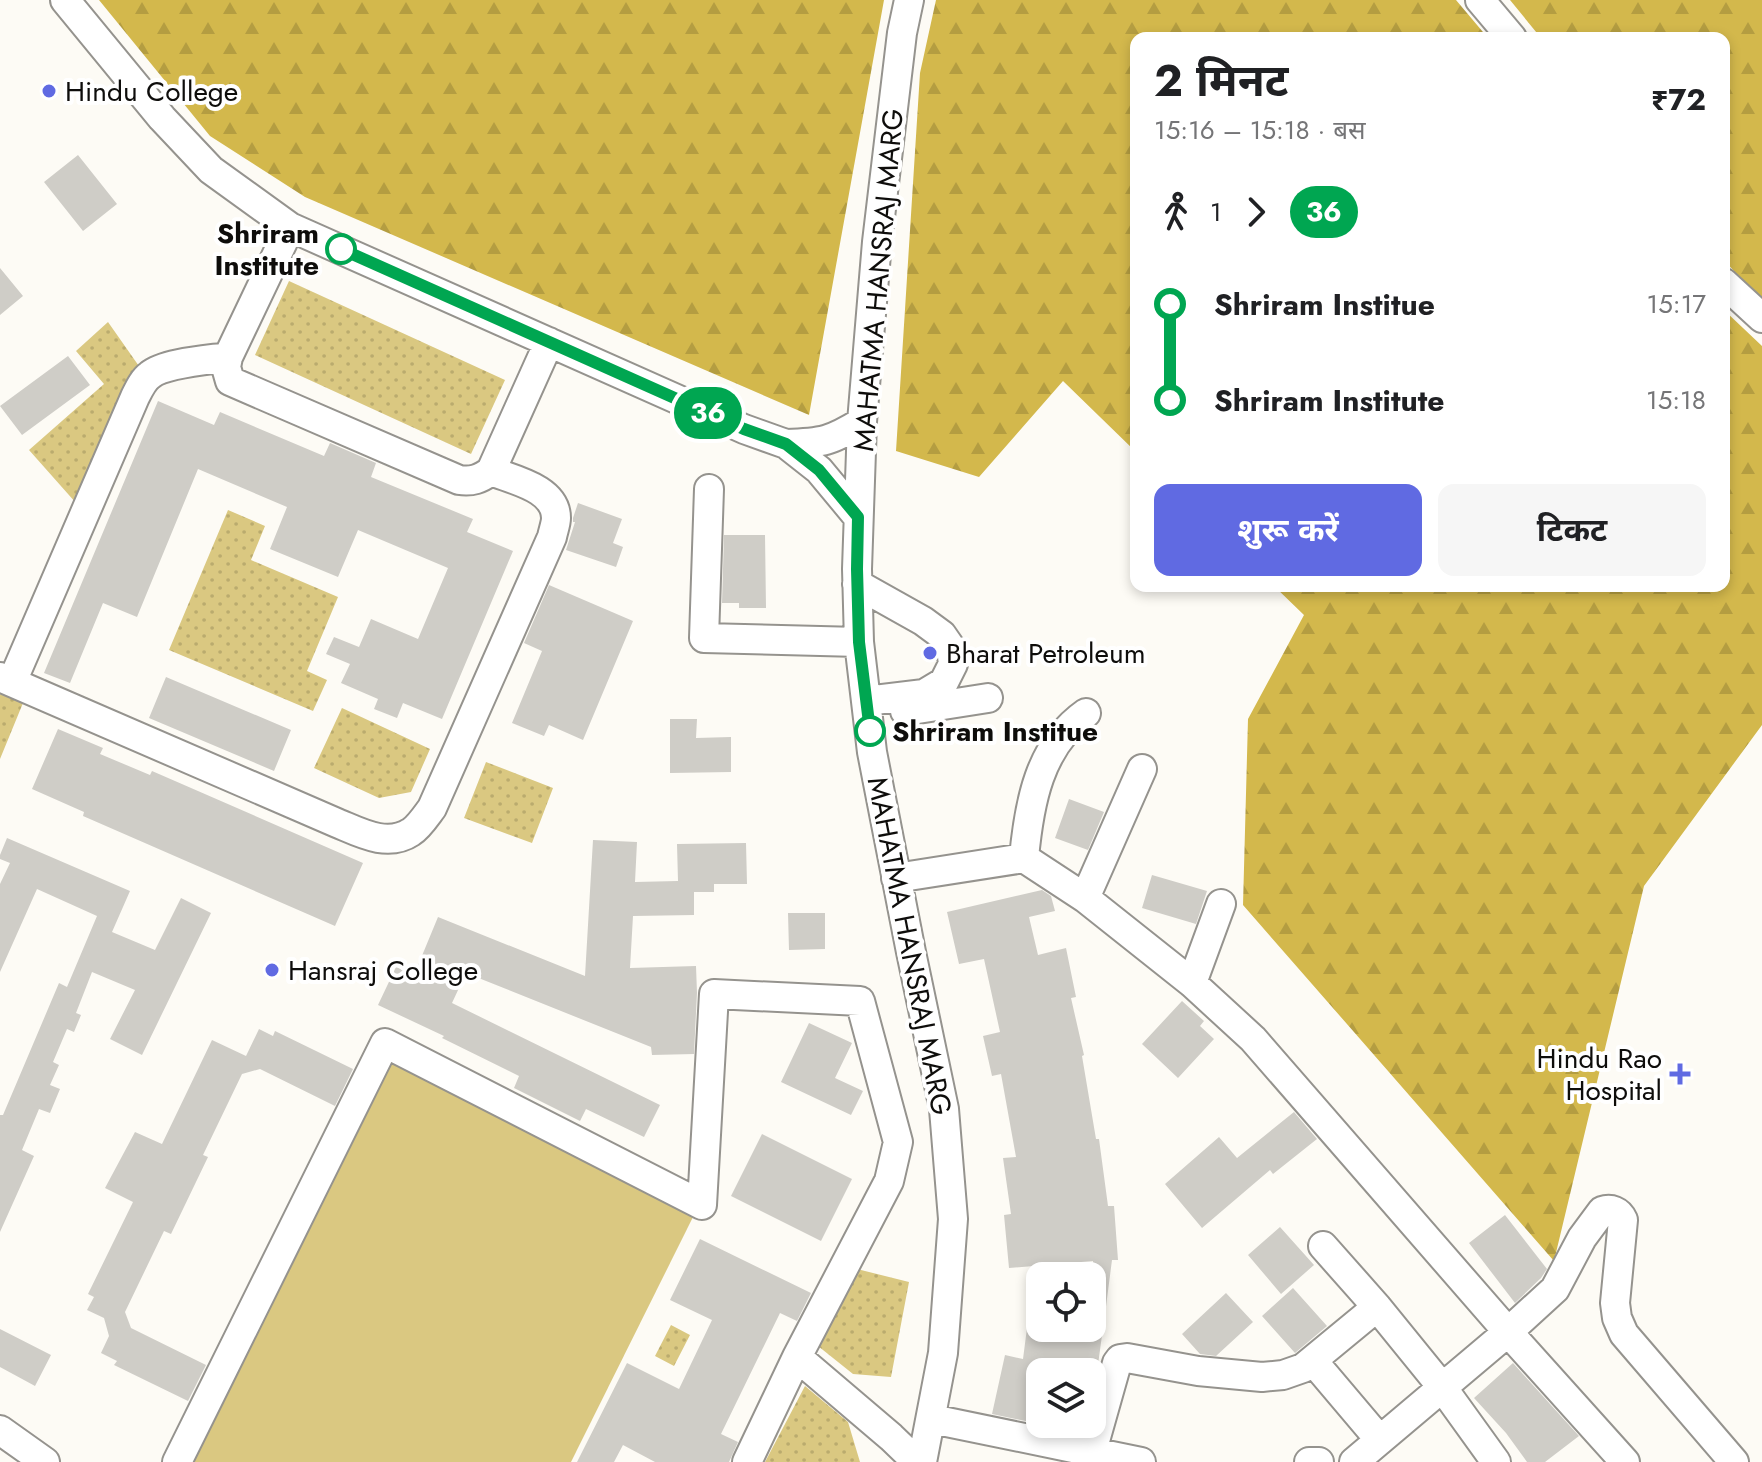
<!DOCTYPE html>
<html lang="hi">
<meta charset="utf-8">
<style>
body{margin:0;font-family:Jost,"Noto Sans Devanagari",sans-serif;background:#f6f6f6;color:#202124;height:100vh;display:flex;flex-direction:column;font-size:30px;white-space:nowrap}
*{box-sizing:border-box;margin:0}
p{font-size:26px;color:#757577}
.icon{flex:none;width:44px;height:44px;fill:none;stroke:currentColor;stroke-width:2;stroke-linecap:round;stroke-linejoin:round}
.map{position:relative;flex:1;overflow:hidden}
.drawer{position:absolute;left:1130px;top:32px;width:600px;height:560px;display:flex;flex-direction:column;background:#fff;border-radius:16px;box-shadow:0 4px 12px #0003}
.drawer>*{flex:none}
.badge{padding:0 16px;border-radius:26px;font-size:28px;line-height:52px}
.controls{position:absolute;left:1026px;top:1262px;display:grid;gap:16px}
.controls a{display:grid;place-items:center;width:80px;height:80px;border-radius:16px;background:#fff;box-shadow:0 4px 12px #0003;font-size:40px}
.map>.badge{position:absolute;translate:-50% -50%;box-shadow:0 0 0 4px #fff}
.legs{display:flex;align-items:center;gap:12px;height:88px;padding:0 24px;font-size:26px}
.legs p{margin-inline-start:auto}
.headline{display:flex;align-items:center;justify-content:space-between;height:136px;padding:0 24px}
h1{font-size:44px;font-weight:700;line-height:60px}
.action{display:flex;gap:16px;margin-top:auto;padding:16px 24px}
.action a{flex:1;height:92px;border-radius:16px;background:#606ae2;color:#fff;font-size:32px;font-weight:700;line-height:92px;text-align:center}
.action a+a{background:#f6f6f6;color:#202124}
ul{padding:0 24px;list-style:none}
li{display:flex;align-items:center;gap:28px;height:96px;font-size:30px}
li i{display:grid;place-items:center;width:12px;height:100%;margin:0 10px;background:currentColor}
li i::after{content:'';width:20px;height:20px;margin:-10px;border:6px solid;border-radius:50%;background:#fff}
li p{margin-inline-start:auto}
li:first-child i{background:linear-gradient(#0000 50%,currentColor 0)}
li:last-child i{background:linear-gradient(currentColor 50%,#0000 0)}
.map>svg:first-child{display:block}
</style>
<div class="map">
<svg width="1762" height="1462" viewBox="0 0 1762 1462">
<defs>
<pattern id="grass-dots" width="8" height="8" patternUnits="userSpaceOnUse" patternTransform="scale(2)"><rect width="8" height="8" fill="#dac881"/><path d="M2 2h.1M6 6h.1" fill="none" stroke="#baab6e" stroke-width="1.8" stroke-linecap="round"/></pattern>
<pattern id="forest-firs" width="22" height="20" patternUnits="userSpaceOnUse" patternTransform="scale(2)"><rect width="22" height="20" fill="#d3b84c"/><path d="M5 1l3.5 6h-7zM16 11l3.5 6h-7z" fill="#b49d41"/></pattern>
</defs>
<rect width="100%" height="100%" fill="#fdfbf5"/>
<path fill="url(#grass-dots)" d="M 289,281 L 505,380 L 471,454 L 255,355 Z
M 108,322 L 141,369 L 76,503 L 29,450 L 104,384 L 76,351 Z
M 228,510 L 265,526 L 251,560 L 338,597 L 307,671 L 327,680 L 313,711 L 169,650 Z
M 0,694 L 23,703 L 0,759 Z
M 342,708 L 430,749 L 411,792 L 379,798 L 314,768 Z
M 486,762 L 553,788 L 532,843 L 464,818 Z
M 857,1269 L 909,1282 L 891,1377 L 853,1374 L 818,1346 Z
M 671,1325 L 690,1335 L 674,1366 L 655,1356 Z
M 805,1386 L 848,1422 L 860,1462 L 765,1462 Z"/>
<path fill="url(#forest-firs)" d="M 99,0 L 884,0 L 809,415 L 305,197 L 210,136 Z
M 936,0 L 1456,0 L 1488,38 L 1136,38 L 1136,452 L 1063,381 L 979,477 L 896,451 L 920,73 Z
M 1510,0 L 1762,0 L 1762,302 L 1724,260 L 1724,38 L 1541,38 Z
M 1724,310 L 1762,346 L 1762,725 L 1644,886 L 1554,1261 L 1243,905 L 1248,719 L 1304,615 L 1274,586 L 1724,586 Z"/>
<path fill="#dac881" d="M 389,1060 L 695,1213 L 571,1462 L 188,1462 Z"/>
<path fill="#cfcdc7" d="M 78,155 L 117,204 L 83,231 L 44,182 Z
M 0,268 L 23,296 L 0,315 Z
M 68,356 L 90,385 L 22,435 L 0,406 Z
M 158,401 L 214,425 L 220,412 L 324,456 L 330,443 L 376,463 L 371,477 L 473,519 L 467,532 L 513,551 L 442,719 L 403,703 L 397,718 L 374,709 L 378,699 L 341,683 L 350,664 L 326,654 L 334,637 L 359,647 L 371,619 L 418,639 L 448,568 L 358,530 L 338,577 L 270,549 L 287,507 L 198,469 L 137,617 L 103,603 L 70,683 L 44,673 Z
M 578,503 L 622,519 L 613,543 L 623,547 L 616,567 L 566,550 L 575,522 L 573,522 L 573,518 Z
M 724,535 L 765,535 L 766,608 L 739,608 L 739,603 L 722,603 Z
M 549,585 L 633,621 L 583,740 L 549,725 L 544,736 L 512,723 L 542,651 L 524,643 Z
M 166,677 L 291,730 L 274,771 L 149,718 Z
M 670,719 L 697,719 L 696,738 L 731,737 L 731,772 L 670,773 Z
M 58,729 L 103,748 L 100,754 L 150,775 L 152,771 L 363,863 L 335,926 L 83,816 L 84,812 L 32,789 Z
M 1069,799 L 1104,812 L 1088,850 L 1055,838 Z
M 7,838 L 130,891 L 112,932 L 155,950 L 181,898 L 211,913 L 142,1055 L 110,1039 L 135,990 L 92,972 L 76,1013 L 81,1015 L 74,1032 L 67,1029 L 53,1062 L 59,1065 L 50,1085 L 60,1089 L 50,1113 L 39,1109 L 22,1150 L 34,1156 L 0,1232 L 0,1115 L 3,1115 L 59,983 L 67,987 L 97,916 L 37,889 L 0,972 L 0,884 L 10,863 L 0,859 L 0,855 Z
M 593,840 L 637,842 L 635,882 L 678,881 L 677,844 L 746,843 L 747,884 L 714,884 L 714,892 L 694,892 L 694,915 L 633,916 L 630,968 L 696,966 L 697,993 L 694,1054 L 652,1055 L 651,1047 L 466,973 L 452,1003 L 660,1105 L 644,1137 L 586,1109 L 580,1121 L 514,1088 L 519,1076 L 442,1038 L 444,1036 L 378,1005 L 396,967 L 414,975 L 438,917 L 585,976 Z
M 1152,875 L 1207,891 L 1196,924 L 1142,908 Z
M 1042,890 L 1051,896 L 1055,911 L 1029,917 L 1038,955 L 1066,948 L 1076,997 L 1071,998 L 1084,1055 L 1082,1056 L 1096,1139 L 1099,1139 L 1108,1206 L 1114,1206 L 1118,1260 L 1112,1260 L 1104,1322 L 1092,1322 L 1093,1261 L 1009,1268 L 1004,1215 L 1011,1214 L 1003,1158 L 1016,1157 L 1001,1074 L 992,1076 L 983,1036 L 1000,1032 L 984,959 L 959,964 L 947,912 Z
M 788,913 L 825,913 L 825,949 L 789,950 Z
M 1182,1001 L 1204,1021 L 1200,1026 L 1214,1039 L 1178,1078 L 1142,1044 Z
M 809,1023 L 852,1043 L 835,1078 L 863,1091 L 851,1115 L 781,1082 Z
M 259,1029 L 273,1036 L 275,1031 L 353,1069 L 335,1106 L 260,1069 L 242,1074 L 203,1155 L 208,1157 L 171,1234 L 164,1231 L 125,1312 L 131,1328 L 206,1365 L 188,1401 L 114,1365 L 117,1361 L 101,1353 L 109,1336 L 104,1318 L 87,1310 L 94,1297 L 88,1294 L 133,1202 L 105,1188 L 135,1132 L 162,1144 L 212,1040 L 246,1056 Z
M 1294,1112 L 1317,1139 L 1273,1174 L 1270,1170 L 1202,1228 L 1165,1184 L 1219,1137 L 1237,1158 Z
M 762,1134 L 852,1179 L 821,1241 L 731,1196 Z
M 1505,1215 L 1547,1269 L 1541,1278 L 1515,1303 L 1469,1243 Z
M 1280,1227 L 1314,1265 L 1281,1294 L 1248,1255 Z
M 700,1239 L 811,1293 L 797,1321 L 780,1313 L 721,1434 L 738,1442 L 729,1462 L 655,1462 L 623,1445 L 614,1462 L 577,1462 L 627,1363 L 679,1389 L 712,1320 L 670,1300 Z
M 1293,1288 L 1327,1326 L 1295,1353 L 1262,1316 Z
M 1226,1293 L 1253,1322 L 1216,1356 L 1200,1354 L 1182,1334 Z
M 1027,1328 L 1103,1328 L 1097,1372 L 1040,1372 L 1040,1424 L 992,1414 L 1005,1355 L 1023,1359 Z
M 0,1329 L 51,1355 L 35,1386 L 0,1367 Z
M 1513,1363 L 1579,1436 L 1545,1462 L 1527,1462 L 1506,1433 L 1474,1398 Z"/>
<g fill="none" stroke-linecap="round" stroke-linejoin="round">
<defs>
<path id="minor" d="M 65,0 L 162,118 L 211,170 L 290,227 L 744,429 L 786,444 L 819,470 L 858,517
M 909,0 L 902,33 L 877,242 L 862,422 L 857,569 L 859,642 L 872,752 L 911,952 L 944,1109 L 953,1219 L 943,1353 L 922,1462
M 1480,0 L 1512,38
M 290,227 L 228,357 L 226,367 L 230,381 L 459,480 C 472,482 480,479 491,471 L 549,342
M 1724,283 L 1762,318
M 786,444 C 823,443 831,441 862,422
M 709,489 L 704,638 L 859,642
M 857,584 L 923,621 L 942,635 L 951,648 L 953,664 L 944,682 L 924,694 L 866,701
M 0,677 L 337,823 C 359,832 387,848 411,832 C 419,827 426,816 432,808 L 552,537 C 553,531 556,524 556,518 C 556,488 513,480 491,471
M 12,682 L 135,397 C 139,389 143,380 150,375 C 164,363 208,360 228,357
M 905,711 L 988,698
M 1086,713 C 1039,746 1029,804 1024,858 L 1085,898 L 1192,983 L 1253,1039 L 1508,1332 L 1625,1462
M 896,878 L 1024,858
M 1085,898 L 1142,769
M 1192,983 L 1221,904
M 1377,1307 L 1442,1387 L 1496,1462
M 797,1357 L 891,1437 L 917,1462
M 1313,1361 L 1379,1439
M 932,1419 L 1141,1462
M 0,1430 L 45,1462
M 177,1462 L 385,1043 L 702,1205 L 714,994 L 860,1001 L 898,1142 L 889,1181 L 797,1357 L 747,1462
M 1089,1462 L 1117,1363 L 1120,1359 L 1127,1358 L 1198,1371 L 1262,1377 L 1283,1375 L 1303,1368 L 1377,1307 L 1323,1246
M 1309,1462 L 1319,1462
M 1354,1462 L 1508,1332 L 1555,1289 L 1582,1238 L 1602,1211 C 1611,1208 1619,1211 1623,1220 L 1615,1303 L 1617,1318 L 1624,1334 L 1734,1462"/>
</defs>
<use href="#minor" stroke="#95938e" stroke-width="32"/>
<use href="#minor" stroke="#fff" stroke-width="28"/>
</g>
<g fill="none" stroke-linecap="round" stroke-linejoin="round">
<defs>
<path id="line-1" d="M 341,249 L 744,429 L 786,444 L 819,470 L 858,517 L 857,569 L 859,642 L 870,731"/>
</defs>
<use href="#line-1" stroke="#fff" stroke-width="18"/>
<use href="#line-1" stroke="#00a651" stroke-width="12"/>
</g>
<g fill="#606ae2" stroke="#fff" stroke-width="3">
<circle cx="49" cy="91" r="8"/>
<circle cx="930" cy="653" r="8"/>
<circle cx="272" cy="970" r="8"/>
<path d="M1676 1062h8v8h8v8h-8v8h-8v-8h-8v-8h8z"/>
</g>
<g fill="#fff" stroke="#00a651" stroke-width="4">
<circle cx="341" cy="249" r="14"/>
<circle cx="870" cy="731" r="14"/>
</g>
<g text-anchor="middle" stroke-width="8" stroke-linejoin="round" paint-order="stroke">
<g font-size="28" fill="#0e0d0b" stroke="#fff" text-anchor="start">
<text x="65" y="101">Hindu College</text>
<text x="946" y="663">Bharat Petroleum</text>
<text x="288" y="980">Hansraj College</text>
<text x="1662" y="1068" text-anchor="end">Hindu Rao<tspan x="1662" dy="32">Hospital</tspan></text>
</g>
<g font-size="28" font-weight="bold" fill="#0e0d0b" stroke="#fff" text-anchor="end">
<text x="319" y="243">Shriram<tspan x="319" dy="32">Institute</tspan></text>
<text x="892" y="741" text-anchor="start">Shriram Institue</text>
</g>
<g font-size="28" fill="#0e0d0b" stroke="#fff">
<text transform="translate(878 280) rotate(-85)" y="10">MAHATMA HANSRAJ MARG</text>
<text transform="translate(910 946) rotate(79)" y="10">MAHATMA HANSRAJ MARG</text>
</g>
</g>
</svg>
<div class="controls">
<a><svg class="icon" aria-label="locate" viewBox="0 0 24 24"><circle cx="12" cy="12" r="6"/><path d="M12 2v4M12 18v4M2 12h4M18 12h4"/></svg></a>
<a><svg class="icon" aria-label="layers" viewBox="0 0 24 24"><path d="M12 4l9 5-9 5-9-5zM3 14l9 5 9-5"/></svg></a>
</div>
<b class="badge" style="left:708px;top:413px;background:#00a651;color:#fff">36</b>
<section class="drawer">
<div class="headline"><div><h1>2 मिनट</h1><p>15:16 – 15:18 · बस</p></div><b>₹72</b></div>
<div class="legs"><svg class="icon" aria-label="walk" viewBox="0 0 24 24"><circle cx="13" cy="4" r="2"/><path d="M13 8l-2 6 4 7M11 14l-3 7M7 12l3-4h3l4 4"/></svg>1<svg class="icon" aria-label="forward" viewBox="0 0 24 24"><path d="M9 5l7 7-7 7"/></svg><b class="badge" style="background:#00a651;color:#fff">36</b></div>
<ul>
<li><i style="color:#00a651"></i><b>Shriram Institue</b><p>15:17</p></li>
<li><i style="color:#00a651"></i><b>Shriram Institute</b><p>15:18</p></li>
</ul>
<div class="action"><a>शुरू करें</a><a>टिकट</a></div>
</section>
</div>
